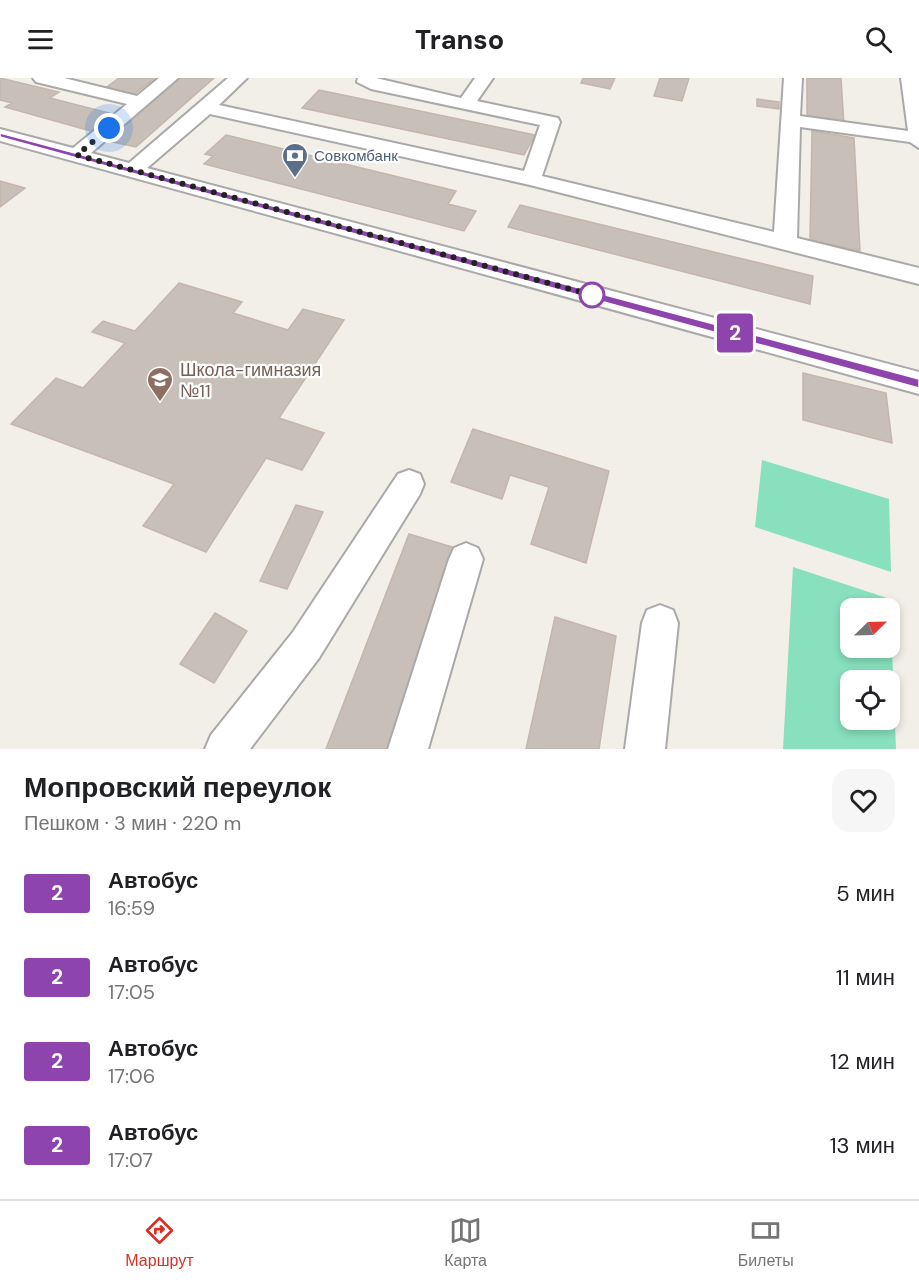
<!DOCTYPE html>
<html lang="ru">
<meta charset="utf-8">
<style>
body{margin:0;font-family:"DM Sans",sans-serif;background:#f6f6f6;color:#202124;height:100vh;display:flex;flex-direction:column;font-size:22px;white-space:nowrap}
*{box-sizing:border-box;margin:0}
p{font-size:20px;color:#757577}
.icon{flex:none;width:33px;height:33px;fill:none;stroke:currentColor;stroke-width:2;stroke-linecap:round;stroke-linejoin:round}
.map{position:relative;height:671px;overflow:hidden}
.sheet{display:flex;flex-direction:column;background:#fff;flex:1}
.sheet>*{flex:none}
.badge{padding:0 12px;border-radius:4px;font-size:21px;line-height:39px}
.needle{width:39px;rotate:67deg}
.fabs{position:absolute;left:840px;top:520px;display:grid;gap:12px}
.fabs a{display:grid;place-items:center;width:60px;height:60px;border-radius:12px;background:#fff;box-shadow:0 3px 9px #0003;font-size:30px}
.you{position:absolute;width:30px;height:30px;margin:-15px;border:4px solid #fff;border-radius:50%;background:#1a73e8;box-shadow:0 0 0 9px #1a73e833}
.map>.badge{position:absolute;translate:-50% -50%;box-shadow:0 0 0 3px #fff}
.round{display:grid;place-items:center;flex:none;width:63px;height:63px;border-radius:18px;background:#f6f6f6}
.summary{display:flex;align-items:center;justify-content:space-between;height:102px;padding:0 24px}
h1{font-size:28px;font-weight:700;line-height:45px}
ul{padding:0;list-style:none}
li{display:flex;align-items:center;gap:18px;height:84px;padding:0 24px}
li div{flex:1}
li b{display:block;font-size:22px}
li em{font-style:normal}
li .badge{min-width:66px;font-weight:700;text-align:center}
header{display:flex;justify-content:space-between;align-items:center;height:78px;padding:0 24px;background:#fff;font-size:27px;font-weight:700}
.menu{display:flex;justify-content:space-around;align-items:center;height:84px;border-top:2px solid #e0e0e0;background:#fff;font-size:16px;color:#757577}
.menu a{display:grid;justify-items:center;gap:3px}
.menu .selected{color:#d93025}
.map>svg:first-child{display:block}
</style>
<header><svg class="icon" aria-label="menu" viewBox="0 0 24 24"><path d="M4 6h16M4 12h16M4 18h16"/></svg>Transo<svg class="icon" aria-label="search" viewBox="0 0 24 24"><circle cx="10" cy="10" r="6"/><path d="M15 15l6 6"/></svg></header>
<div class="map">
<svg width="919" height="671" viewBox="0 0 919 671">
<rect width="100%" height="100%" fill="#f2efe9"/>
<path fill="#88e0be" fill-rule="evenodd" d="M 762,382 L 889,421 L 891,494 L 755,449 Z
M 793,489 L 890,521 L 896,671 L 783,671 ZM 850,531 L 890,531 L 890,570 L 850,570 ZM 850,603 L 890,603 L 890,642 L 850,642 Z"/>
<path fill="#c7bfb8" stroke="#c4b6ab" stroke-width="1.5" d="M 0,0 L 59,14 L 50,20 L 117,37 L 94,54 L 5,29 L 12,25 L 0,22 Z
M 119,0 L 155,0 L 133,17 L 104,11 Z
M 179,0 L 214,0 L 136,69 L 103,62 Z
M 583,0 L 615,0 L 610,11 L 581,5 Z
M 660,0 L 689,0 L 682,23 L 654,18 Z
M 807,0 L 841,0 L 844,47 L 807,41 Z
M 319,12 L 535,57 L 524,77 L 302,30 Z
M 757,21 L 779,24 L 779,31 L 757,28 Z
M 812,53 L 854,60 L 860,173 L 810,162 Z
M 226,57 L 456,113 L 448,126 L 476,133 L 464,153 L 204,86 L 213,78 L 205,76 Z
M 0,103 L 25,110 L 0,129 Z
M 520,127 L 813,198 L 810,226 L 508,149 Z
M 179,205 L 242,224 L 233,235 L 288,252 L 303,231 L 344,242 L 279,340 L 324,355 L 302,392 L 266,380 L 206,474 L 143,448 L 174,406 L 11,346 L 56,300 L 83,310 L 125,265 L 92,254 L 103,243 L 135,253 Z
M 803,295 L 886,315 L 892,365 L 803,342 Z
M 473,351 L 609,393 L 586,485 L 531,466 L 549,409 L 510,397 L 502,421 L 451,404 Z
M 296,427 L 323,434 L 287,511 L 260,503 Z
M 409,456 L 459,471 L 394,671 L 326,671 Z
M 215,535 L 247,553 L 214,605 L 180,586 Z
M 555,539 L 616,558 L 599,671 L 526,671 Z"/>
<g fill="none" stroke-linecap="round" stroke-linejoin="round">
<defs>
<path id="minor" d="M 33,0 L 64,0 L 137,18 L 159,0 L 178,0 L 91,75 L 129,85 L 228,0 L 247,0 L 219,27 L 524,93 L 540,47 L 371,11 L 357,4 L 358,0 L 376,0 L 461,20 L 475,0 L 493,0 L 477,23 L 558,40 L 560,44 L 542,98 L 774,154 L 784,0 L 802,0 L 800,38 L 908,53 L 901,0 L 919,0 L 919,70 L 910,64 L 800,49 L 797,160 L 919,190 L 919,206 L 530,107 L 210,36 L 147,90 L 919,294 L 919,316 L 0,63 L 0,51 L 73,70 L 127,26 L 36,4 Z
M 409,392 L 420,396 L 424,406 L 420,416 L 319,580 L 250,671 L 205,671 L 211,657 L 293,554 L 398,396 Z
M 466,465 L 478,470 L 483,481 L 428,671 L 388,671 L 449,481 L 454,470 Z
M 660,527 L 673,532 L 678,545 L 665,671 L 625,671 L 642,545 L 647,532 Z"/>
</defs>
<use href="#minor" stroke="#a9a9a9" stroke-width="4"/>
<use href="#minor" fill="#fff" fill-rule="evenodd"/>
</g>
<path fill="#8e44ad" stroke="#fff" stroke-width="1.5" d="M 0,55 L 919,301 L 919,310 L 0,59 Z"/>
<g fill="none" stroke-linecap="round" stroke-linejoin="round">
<path stroke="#222" stroke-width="6" stroke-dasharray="0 10.8" d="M 109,50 L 77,77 L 596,218 L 592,217"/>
</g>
<defs>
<symbol id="bank-pin" viewBox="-11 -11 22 30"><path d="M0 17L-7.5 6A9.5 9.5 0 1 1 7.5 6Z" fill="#5c6f8a" stroke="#fff"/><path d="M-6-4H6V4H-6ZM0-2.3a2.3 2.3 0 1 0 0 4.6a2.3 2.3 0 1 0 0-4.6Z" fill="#fff"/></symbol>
<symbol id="school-pin" viewBox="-11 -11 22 30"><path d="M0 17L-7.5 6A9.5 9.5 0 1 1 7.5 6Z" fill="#8d6e63" stroke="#fff"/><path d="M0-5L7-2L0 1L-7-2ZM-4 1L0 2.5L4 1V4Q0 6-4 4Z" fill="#fff"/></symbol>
</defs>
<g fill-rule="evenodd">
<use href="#bank-pin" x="280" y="63" width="30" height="40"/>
<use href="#school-pin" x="145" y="287" width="30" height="40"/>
</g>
<circle fill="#fff" stroke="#8e44ad" stroke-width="3" cx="592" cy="217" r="12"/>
<g text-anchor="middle" stroke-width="4.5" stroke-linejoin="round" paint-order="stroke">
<g font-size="15" fill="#4e5e75" stroke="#fff" text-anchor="start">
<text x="314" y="83">Совкомбанк</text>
</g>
<g font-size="18" fill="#785e54" stroke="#fff" text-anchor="start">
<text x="180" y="298">Школа-гимназия<tspan x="180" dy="21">№11</tspan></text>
</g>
</g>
</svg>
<div class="fabs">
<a><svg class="needle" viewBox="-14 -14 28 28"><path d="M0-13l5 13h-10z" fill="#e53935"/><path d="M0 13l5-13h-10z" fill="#757577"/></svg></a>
<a><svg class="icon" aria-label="locate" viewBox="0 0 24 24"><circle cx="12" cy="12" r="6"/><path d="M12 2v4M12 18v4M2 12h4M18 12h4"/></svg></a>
</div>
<div class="you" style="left:109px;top:50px"></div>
<b class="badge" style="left:735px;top:255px;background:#8e44ad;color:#fff">2</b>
</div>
<section class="sheet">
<div class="summary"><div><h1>Мопровский переулок</h1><p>Пешком · 3 мин · 220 m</p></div><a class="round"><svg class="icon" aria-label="heart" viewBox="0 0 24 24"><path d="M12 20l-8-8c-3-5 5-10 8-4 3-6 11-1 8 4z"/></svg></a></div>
<ul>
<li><span class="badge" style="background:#8e44ad;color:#fff">2</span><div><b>Автобус</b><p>16:59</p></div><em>5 мин</em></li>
<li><span class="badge" style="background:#8e44ad;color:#fff">2</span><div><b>Автобус</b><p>17:05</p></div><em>11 мин</em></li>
<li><span class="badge" style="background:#8e44ad;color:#fff">2</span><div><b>Автобус</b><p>17:06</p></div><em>12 мин</em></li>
<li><span class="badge" style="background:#8e44ad;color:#fff">2</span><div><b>Автобус</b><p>17:07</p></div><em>13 мин</em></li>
</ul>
</section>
<nav class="menu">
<a class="selected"><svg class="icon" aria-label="directions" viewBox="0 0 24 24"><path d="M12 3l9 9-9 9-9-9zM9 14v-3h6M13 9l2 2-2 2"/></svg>Маршрут</a>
<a><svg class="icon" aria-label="map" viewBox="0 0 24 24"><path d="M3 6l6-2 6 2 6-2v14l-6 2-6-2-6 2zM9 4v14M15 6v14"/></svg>Карта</a>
<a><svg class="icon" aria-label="tickets" viewBox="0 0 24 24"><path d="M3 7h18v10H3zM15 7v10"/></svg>Билеты</a>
</nav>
